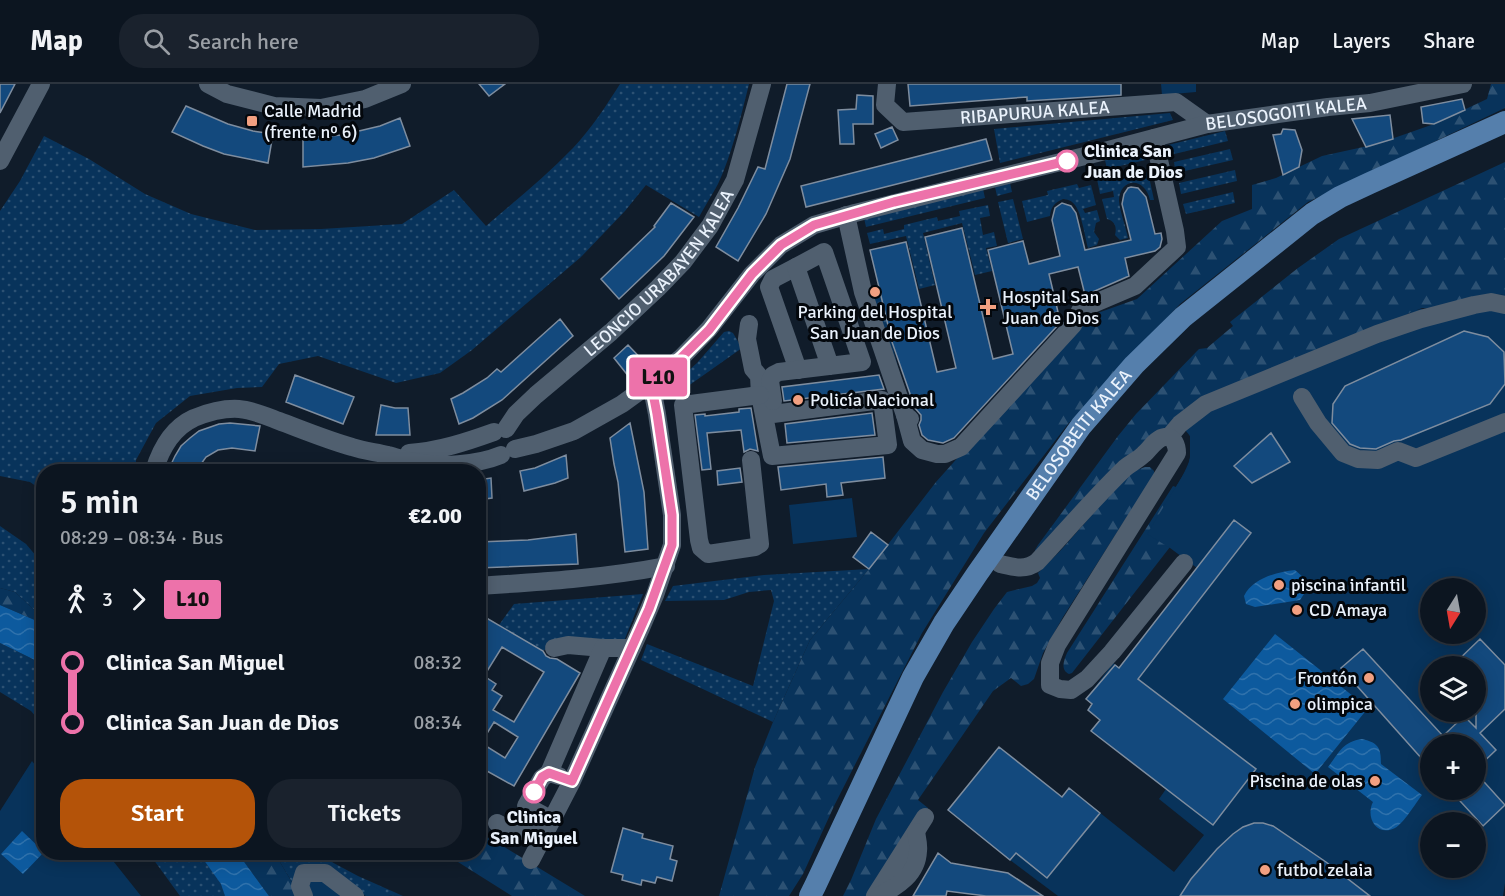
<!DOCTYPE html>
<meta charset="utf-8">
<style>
body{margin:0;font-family:Signika,sans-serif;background:#1a222d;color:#f1f3f6;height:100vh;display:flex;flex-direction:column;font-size:22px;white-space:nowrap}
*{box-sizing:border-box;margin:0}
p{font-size:20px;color:#9a9fa5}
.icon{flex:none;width:33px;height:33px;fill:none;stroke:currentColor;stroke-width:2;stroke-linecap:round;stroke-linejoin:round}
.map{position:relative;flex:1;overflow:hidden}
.panel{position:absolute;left:36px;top:380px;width:450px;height:396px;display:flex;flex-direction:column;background:#0c1520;border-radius:24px;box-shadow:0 3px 15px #0003,0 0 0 2px #2c343e}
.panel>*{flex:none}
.badge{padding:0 12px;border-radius:4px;font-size:21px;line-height:39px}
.needle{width:39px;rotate:191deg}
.buttons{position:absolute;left:1420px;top:494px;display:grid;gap:12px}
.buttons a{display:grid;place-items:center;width:66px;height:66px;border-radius:50%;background:#0c1520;box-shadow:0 3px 15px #0003,0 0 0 2px #2c343e;font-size:30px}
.map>.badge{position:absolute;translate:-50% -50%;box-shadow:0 0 0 3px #fff}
.legs{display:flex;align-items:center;gap:9px;height:66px;padding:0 24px;font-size:20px}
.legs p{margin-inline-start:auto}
.summary{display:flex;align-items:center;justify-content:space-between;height:102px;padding:0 24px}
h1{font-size:33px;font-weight:600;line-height:45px}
.button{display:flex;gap:12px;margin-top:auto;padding:12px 24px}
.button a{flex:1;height:69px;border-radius:24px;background:#b45309;color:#fff;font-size:24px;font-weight:600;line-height:69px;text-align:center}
.button a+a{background:#1a222d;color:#f1f3f6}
ul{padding:0 24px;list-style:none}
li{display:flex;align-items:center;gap:21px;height:60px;font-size:22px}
li i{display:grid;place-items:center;width:9px;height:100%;margin:0 8px;background:currentColor}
li i::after{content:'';width:15px;height:15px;margin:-8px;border:4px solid;border-radius:50%;background:#0c1520}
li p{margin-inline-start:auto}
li:first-child i{background:linear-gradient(#0000 50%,currentColor 0)}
li:last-child i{background:linear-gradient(currentColor 50%,#0000 0)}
header{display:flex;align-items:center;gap:36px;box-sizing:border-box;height:84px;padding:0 30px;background:#0c1520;border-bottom:2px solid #2c343e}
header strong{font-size:28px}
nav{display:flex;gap:33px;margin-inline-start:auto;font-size:21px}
.search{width:420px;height:54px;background:#1a222d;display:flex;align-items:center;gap:15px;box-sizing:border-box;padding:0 21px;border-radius:24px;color:#9a9fa5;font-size:22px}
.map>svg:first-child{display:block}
</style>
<header>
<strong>Map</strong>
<div class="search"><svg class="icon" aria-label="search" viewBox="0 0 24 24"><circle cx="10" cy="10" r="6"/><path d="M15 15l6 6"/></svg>Search here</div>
<nav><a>Map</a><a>Layers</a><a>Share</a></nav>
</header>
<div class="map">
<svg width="1505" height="812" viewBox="0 0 1505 812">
<defs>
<pattern id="grass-dots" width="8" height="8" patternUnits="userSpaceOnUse" patternTransform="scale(1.5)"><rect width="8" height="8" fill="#08335b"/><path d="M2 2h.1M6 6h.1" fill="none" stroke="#2c5173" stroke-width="1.8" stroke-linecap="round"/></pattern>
<pattern id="forest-firs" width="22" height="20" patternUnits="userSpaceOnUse" patternTransform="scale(1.5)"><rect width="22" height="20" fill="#08335b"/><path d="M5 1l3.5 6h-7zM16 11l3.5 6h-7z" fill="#2c5173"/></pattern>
<pattern id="water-waves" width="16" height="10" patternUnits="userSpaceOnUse" patternTransform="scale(1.5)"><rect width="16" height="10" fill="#0d5a9e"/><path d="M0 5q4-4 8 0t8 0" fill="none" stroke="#3072ac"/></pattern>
</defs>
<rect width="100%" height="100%" fill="#101c2a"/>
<path fill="url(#grass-dots)" d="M 620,0 L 749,0 C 741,32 732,70 718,100 C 712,111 705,122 699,133 L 646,101 L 625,127 L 581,173 L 472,266 L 440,289 L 396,299 L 318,272 L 279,280 L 262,303 L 237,304 L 190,312 L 156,339 L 136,376 L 136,387 L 44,387 L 43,407 L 30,398 L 0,392 L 0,127 L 20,97 L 44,52 L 89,75 L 145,110 L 191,130 L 255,146 L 321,145 L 402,140 L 454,106 L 486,142 C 515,117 546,92 573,64 C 591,45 606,22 620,0 Z
M 1170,29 L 1173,36 L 1000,79 L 994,45 Z
M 1225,47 L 1228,57 L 1162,73 L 1164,62 Z
M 1230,65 L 1233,76 L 1176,89 L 1174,78 Z
M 1146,66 L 1152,68 L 1154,74 L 1107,85 L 1105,76 Z
M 1235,86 L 1237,97 L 1181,110 L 1179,99 Z
M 1148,88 L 1154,116 L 1150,116 C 1144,91 1119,95 1119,117 C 1120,128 1126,143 1128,154 L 1120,156 L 1115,151 C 1117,143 1115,137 1107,135 L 1102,115 L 1114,113 L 1113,107 L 1100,110 L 1097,95 L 1125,89 L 1126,93 Z
M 1010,99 L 1012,108 L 997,112 L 995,103 Z
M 1077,100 L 1079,104 L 1091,101 L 1096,121 L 1083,125 L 1085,129 L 1097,126 L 1100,137 L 1096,139 L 1094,148 L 1099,155 L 1097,161 L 1088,164 C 1085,153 1081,124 1072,118 C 1070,116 1065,115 1063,115 C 1054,119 1051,123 1050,132 L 1027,138 L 1022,117 L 1048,111 L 1047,107 Z
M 983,105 L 985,114 L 866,143 L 864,134 Z
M 1233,108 L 1235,119 L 1186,130 L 1183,120 Z
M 1013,115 L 1023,155 L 1008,159 L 998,118 Z
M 988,121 L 990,132 L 980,134 L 983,151 L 994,148 L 997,162 L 986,164 L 992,187 L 975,191 L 962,139 L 923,149 L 935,201 L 919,205 L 906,152 L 870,160 L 867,149 L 883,145 L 884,150 L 904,145 L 904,141 L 937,133 L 938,137 L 960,132 L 959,127 Z
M 880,208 L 901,297 L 869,211 Z
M 729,247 L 733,249 L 742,264 L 674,312 L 671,312 L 670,307 L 671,302 L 697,279 L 724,248 Z
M 0,442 L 26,460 L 43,480 L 43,534 L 15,508 L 0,504 Z
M 869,485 L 810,556 L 773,638 L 641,576 L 647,560 L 753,602 L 774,517 L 771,506 L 749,508 L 724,516 L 665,517 L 673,502 L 764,491 Z
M 643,510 L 624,557 L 572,554 L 542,567 L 499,541 L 514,520 Z
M 0,559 L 43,580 L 43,641 L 31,627 L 0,608 Z
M 148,768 L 198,768 L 222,800 L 225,812 L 180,812 Z
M 274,768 L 313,768 L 358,792 L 403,812 L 299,810 Z"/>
<path fill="url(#forest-firs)" d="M 1491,0 L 1505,0 L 1505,24 L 1308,118 L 1180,220 L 1068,340 L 984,449 L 922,549 L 835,720 L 803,790 L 789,812 L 719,812 L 755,683 L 773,638 L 810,556 L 869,485 L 936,398 L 1012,313 L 1092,231 L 1137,215 L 1222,137 L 1252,125 L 1252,101 L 1276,94 L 1322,72 L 1377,60 L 1434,40 L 1487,15 Z
M 1505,78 L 1505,211 L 1490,210 L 1438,224 L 1422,224 L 1409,229 L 1402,235 L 1205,314 L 1035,470 L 1035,466 L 1038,461 L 1118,352 L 1136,330 L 1199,265 L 1207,264 L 1233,242 L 1230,238 L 1298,184 L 1339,155 Z
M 1213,321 L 1170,463 L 1072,589 L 1069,590 C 1060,586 1064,576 1067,569 L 1173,402 L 1176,403 C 1184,390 1197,368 1190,352 C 1189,348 1186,346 1184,344 Z
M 1145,383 L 1150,383 L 1154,387 L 1154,392 L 1121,442 L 1063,533 L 1043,569 L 1034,595 L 1028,600 L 1021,602 L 1011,594 L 993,607 L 918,716 L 928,724 L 925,733 L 879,812 L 843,812 L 851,796 L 876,735 L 943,608 L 972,558 L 994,525 L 1007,508 L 1032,502 L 1037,499 L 1040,494 L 1038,489 L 1061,466 L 1105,416 L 1134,387 Z
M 0,504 L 15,508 L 43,534 L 43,542 L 37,537 L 0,521 Z
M 488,753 L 585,812 L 512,812 L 458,778 L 470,768 L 478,768 L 479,761 Z
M 237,768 L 274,768 L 300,812 L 269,812 Z"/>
<path fill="#08335b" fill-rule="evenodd" d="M 1161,0 L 1196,0 L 1196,8 L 1162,11 Z
M 1490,210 L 1505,211 L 1505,799 L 1503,812 L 1058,812 L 1010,776 L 948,726 L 999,663 L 1061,713 L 1069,704 L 1174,788 L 1204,751 L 1159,715 L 1166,705 L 1091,647 L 1100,636 L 1088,626 L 1092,620 L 1086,615 L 1113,579 L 1119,583 L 1197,484 L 1170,464 L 1147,450 L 1188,383 L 1190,373 L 1190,352 L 1177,336 L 1402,235 C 1417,222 1420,226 1438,224 C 1455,222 1474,214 1490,210 ZM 1431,504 L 1476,504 L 1476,549 L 1431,549 ZM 1431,582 L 1476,582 L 1476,627 L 1431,627 ZM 1431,660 L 1476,660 L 1476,705 L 1431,705 ZM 1431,738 L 1476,738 L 1476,783 L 1431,783 Z
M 852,414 L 857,453 L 793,460 L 789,421 Z
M 32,677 L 43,691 L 44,768 L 106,768 L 141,812 L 0,812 L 0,727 Z
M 302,788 L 355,812 L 303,812 Z
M 371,801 L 390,812 L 365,812 Z"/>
<path fill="url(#water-waves)" d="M 1295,486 L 1304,494 L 1306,507 L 1300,516 L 1255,523 L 1246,520 L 1244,512 C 1253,494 1277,488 1295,486 Z
M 0,521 L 37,537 L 43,542 L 43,580 L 0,559 Z
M 1275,550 L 1368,624 L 1315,690 L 1223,615 Z
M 1362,655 C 1379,659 1381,664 1381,680 L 1422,711 C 1415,720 1404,739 1395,744 C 1377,753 1365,734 1373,718 L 1328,683 C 1339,669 1342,658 1362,655 Z
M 22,747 L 44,768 L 23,790 L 1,770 Z
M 198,768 L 237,768 L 269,812 L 225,812 L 221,800 Z"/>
<path fill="#13497d" stroke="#7e8d9f" stroke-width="1.5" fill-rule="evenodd" d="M 0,0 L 15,0 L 0,29 Z
M 479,0 L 505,0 L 489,12 Z
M 787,0 L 810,0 L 790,75 L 766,130 L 738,177 L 716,163 L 738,124 L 758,83 L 765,85 Z
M 908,0 L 1121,0 L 1121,11 L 1027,17 L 1027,13 L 910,22 Z
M 857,11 L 873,12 L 873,40 L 853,40 L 854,60 L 840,60 L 838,26 L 856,25 Z
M 1462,15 L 1465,26 L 1434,40 L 1423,39 L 1421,23 Z
M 186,22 L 228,40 L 253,47 L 273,50 L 268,79 L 224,70 L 203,62 L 172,48 Z
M 1390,31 L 1393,55 L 1366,63 L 1352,35 Z
M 400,34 L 410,62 L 374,74 L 348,79 L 303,83 L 303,54 L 342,51 L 380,42 Z
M 892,43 L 898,56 L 881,64 L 875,50 Z
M 1283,45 L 1295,46 L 1302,66 L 1299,83 L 1283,91 L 1273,51 L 1281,50 Z
M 986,55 L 992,76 L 806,123 L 801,102 Z
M 1131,103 L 1138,104 L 1146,113 L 1155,150 L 1161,149 L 1162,155 L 1160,163 L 1155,167 L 1125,174 L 1129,192 L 1088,210 L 1085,211 L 1078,183 L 1049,190 L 1058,228 L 1049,230 L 1059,240 L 954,354 L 943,359 L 928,356 L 922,351 L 919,341 L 921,336 L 921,331 L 915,324 L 892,258 L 870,166 L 906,158 L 937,288 L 956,284 L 925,153 L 962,144 L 993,275 L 1013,270 L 988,166 L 1023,157 L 1029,180 L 1060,172 L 1052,136 L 1055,124 L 1062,119 L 1071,122 L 1076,129 L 1085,166 L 1131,156 L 1122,120 L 1124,110 L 1128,104 Z
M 671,119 L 694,133 L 664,172 L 619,215 L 601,195 L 655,143 L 654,142 Z
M 560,235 L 573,252 L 502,316 L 473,334 L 459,340 L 451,315 L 463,309 L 487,294 L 497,285 L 501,288 Z
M 1464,247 L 1488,253 L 1504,268 L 1505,300 L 1490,320 L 1401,356 L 1394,357 L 1376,365 L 1360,364 L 1350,360 L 1332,339 L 1333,320 L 1345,302 Z
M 628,261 L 650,284 L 633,298 L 614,274 Z
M 295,291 L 354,313 L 343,340 L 286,318 Z
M 879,291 L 884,305 L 784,317 L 782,303 Z
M 381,321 L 395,324 L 408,324 L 410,351 L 376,351 Z
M 751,324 L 758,367 L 750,365 L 744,368 L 741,346 L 707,349 L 711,385 L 702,386 L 695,331 L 705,330 L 705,332 L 739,328 L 739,325 Z
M 872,329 L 875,351 L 787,359 L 785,340 Z
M 230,339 L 260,342 L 255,367 L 232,364 L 218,366 L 206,373 L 196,387 L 168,387 L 175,372 L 181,362 L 190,354 L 199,347 L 219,340 Z
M 630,339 L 644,408 L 648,465 L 625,468 L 618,398 L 614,380 L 610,354 Z
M 1271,349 L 1290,378 L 1252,399 L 1234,382 Z
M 566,371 L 568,394 L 555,399 L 524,407 L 520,387 L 535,384 Z
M 883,373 L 885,394 L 841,399 L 843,411 L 827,413 L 826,400 L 781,406 L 778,383 Z
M 740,384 L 742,398 L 718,401 L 717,387 Z
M 491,394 L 492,414 L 478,416 L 478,396 Z
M 1234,436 L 1251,449 L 1138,595 L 1256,685 L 1213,741 L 1091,647 L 1100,636 L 1088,626 L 1092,620 L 1086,615 L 1115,581 L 1119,584 Z
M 871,448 L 888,461 L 869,485 L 853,473 Z
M 576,450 L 578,480 L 478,484 L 478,458 L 528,456 Z
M 483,532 L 543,567 L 546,572 L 550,574 L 557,575 L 580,589 L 514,702 L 478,682 L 478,541 ZM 502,563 L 544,588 L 514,638 L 493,626 L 502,612 L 492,606 L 496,600 L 484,592 ZM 494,638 L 518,653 L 505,674 L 481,659 Z
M 1480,555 L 1505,581 L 1505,625 L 1480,649 L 1496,666 L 1476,685 L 1476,660 L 1431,660 L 1431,685 L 1341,584 L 1363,565 L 1443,652 L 1464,632 L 1476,644 L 1476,582 L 1452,582 Z
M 999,663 L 1062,713 L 1069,704 L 1100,729 L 1047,794 L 1016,769 L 1010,776 L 948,726 Z
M 1476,689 L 1505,721 L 1483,742 L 1449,705 L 1476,705 Z
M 1254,739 L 1263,739 L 1273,742 L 1326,778 L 1370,812 L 1180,812 L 1191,795 L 1217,765 L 1233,750 L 1243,743 Z
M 623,744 L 643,750 L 642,754 L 673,762 L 670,775 L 677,777 L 672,797 L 657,793 L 655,799 L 642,796 L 641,801 L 622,796 L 623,791 L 611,788 Z
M 938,769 L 951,779 L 1008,789 L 1043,812 L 986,812 L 947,807 L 946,812 L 913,812 Z"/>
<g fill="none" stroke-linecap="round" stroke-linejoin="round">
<g stroke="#505f6f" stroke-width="18">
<path d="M 208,0 L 227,10 L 274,22 L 321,24 L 365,15 L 402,0"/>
<path id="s1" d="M 887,0 L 885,21 L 903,38 L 1176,18 L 1207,40"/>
<path d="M 0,77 L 41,0"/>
<path d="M 846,131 L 863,208 L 905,331 L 910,335"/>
<path d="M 796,183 L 773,195 L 769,203 L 798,286"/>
<path d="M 749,240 L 747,255 L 753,285 L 759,292 L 760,311 L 772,372 L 888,361 L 882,316 L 765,331"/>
<path d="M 1302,313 L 1318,339 L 1343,369 L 1358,375 L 1378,376 L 1398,367 L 1416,374 L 1505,338"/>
<path d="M 773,317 L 770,297 L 773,291 L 779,288 L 862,278 L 824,168 L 796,183 L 830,282"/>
<path d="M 905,331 L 912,357 L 922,366 L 937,370 L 945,370 L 961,363 L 1073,241 L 1081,225 L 1135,202 L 1177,163 L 1175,147 L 1154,54"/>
<path id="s2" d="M 506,345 L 516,330 L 536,311 L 611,248 L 658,204 L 683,178 L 710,142 L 735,96 L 762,0"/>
<path d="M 1169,353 L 1180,340 L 1206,320 L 1377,250 L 1421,235 L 1474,221 L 1491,218 L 1505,221"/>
<path id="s3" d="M 515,365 L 536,360 L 574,347 L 622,320 L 651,299 L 681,274 L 709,245 L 752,190 L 781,161 L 814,141 L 855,129 L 1097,69 L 1207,40 L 1328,23 L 1370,19 L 1463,0"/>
<path d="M 409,369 C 439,367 466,358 494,348"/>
<path d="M 751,376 L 760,460 L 755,463 L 708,470 L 701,464 L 699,456 L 683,321 L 760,311"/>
<path d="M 154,387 C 161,364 172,344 194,334 C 209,328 223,324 239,325 C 253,326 266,332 279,337 C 303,346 327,356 352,363 C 364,367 376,368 388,371 C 397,373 406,377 415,378 C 440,383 477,381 501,371"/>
<path d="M 1000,480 C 1013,483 1025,487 1037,478 C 1066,447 1094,414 1125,384 C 1131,379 1138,376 1144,370 C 1150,365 1156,354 1165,353 C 1174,352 1177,362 1177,369 L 1057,561 L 1050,579 L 1050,601 L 1060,605 L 1071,606 L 1087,595 L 1112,568 L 1184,479"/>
<path d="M 478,502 C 541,498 604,494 666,482"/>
<path d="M 554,564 L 568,561 L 603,564"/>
<path d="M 549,689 L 603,564 L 632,564"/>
<path d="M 552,736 L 526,722 L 542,694 L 549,689 L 559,692"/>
<path d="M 497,739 C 512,748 529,749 546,747"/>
<path d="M 531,776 L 572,697 L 641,544 L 655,511 L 672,461 L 672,431 L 657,330 L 651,299"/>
<path d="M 304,812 L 300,802 L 304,789 L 325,789 L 355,812"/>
<path d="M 875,812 L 925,733"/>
<path d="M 879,812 C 898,802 917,790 918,767 C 919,761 917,754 916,748"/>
</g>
<path stroke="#557fac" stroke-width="22" id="s4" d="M 810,812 L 815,802 L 913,593 L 944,539 L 977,490 L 1081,342 L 1134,281 L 1183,233 L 1312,130 L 1340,113 L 1370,99 L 1505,38"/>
</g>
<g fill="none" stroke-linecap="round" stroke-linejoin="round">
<defs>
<path id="line-1" d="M 534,708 L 542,693 L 549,689 L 572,697 L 649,525 L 672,461 L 672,431 L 657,330 L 651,299 L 681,274 L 709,246 L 752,190 L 781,161 L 814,141 L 894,118 L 1067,77"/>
</defs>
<use href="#line-1" stroke="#fff" stroke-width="14"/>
<use href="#line-1" stroke="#ed72aa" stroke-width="9"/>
</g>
<g fill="#f2a081" stroke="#03070c" stroke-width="2">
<rect x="246" y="31" width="12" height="12" rx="3"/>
<circle cx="875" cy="208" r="6"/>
<path d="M985 214h6v6h6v6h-6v6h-6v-6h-6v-6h6z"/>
<circle cx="798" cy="316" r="6"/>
<circle cx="1279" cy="501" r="6"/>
<circle cx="1297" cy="526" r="6"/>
<circle cx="1369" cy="594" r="6"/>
<circle cx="1295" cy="620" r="6"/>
<circle cx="1375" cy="697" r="6"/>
<circle cx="1265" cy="786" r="6"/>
</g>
<g fill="#fff" stroke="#ed72aa" stroke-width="3">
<circle cx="1067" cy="77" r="10"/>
<circle cx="534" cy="708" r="10"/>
</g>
<g text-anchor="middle" stroke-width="6" stroke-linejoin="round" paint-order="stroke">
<g font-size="18" fill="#eaf2fc" stroke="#03070c" text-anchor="start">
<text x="264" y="33">Calle Madrid<tspan x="264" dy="21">(frente nº 6)</tspan></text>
<text x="1002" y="219">Hospital San<tspan x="1002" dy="21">Juan de Dios</tspan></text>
<text x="875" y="234" text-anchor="middle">Parking del Hospital<tspan x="875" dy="21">San Juan de Dios</tspan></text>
<text x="810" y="322">Policía Nacional</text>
<text x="1291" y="507">piscina infantil</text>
<text x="1309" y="532">CD Amaya</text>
<text x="1357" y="600" text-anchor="end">Frontón</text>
<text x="1307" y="626">olimpica</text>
<text x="1363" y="703" text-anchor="end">Piscina de olas</text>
<text x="1277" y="792">futbol zelaia</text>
</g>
<g font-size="18" fill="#eaf2fc" stroke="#03070c">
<text dy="6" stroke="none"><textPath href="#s1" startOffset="178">RIBAPURUA KALEA</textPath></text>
<text dy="6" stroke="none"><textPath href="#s3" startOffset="867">BELOSOGOITI KALEA</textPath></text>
<text dy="6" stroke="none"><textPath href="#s2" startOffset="220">LEONCIO URABAYEN KALEA</textPath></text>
<text dy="6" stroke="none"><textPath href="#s4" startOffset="536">BELOSOBEITI KALEA</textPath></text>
</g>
<g font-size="18" font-weight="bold" fill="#eaf2fc" stroke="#03070c" text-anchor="start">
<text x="1084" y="73">Clinica San<tspan x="1084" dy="21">Juan de Dios</tspan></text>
<text x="534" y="739" text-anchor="middle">Clinica<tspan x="534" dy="21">San Miguel</tspan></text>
</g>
</g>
</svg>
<div class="buttons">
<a><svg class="needle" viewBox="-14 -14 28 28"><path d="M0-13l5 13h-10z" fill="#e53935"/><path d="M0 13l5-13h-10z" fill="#9a9fa5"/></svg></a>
<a><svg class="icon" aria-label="layers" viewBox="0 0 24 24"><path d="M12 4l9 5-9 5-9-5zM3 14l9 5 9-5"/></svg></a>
<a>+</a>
<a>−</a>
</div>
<b class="badge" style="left:658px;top:293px;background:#ed72aa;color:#111">L10</b>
<section class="panel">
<div class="summary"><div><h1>5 min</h1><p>08:29 – 08:34 · Bus</p></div><b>€2.00</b></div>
<div class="legs"><svg class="icon" aria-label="walk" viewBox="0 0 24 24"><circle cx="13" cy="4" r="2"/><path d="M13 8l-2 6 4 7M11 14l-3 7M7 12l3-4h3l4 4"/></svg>3<svg class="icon" aria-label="forward" viewBox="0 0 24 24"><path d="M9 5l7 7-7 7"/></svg><b class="badge" style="background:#ed72aa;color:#111">L10</b></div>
<ul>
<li><i style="color:#ed72aa"></i><b>Clinica San Miguel</b><p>08:32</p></li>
<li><i style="color:#ed72aa"></i><b>Clinica San Juan de Dios</b><p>08:34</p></li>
</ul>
<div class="button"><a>Start</a><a>Tickets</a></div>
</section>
</div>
